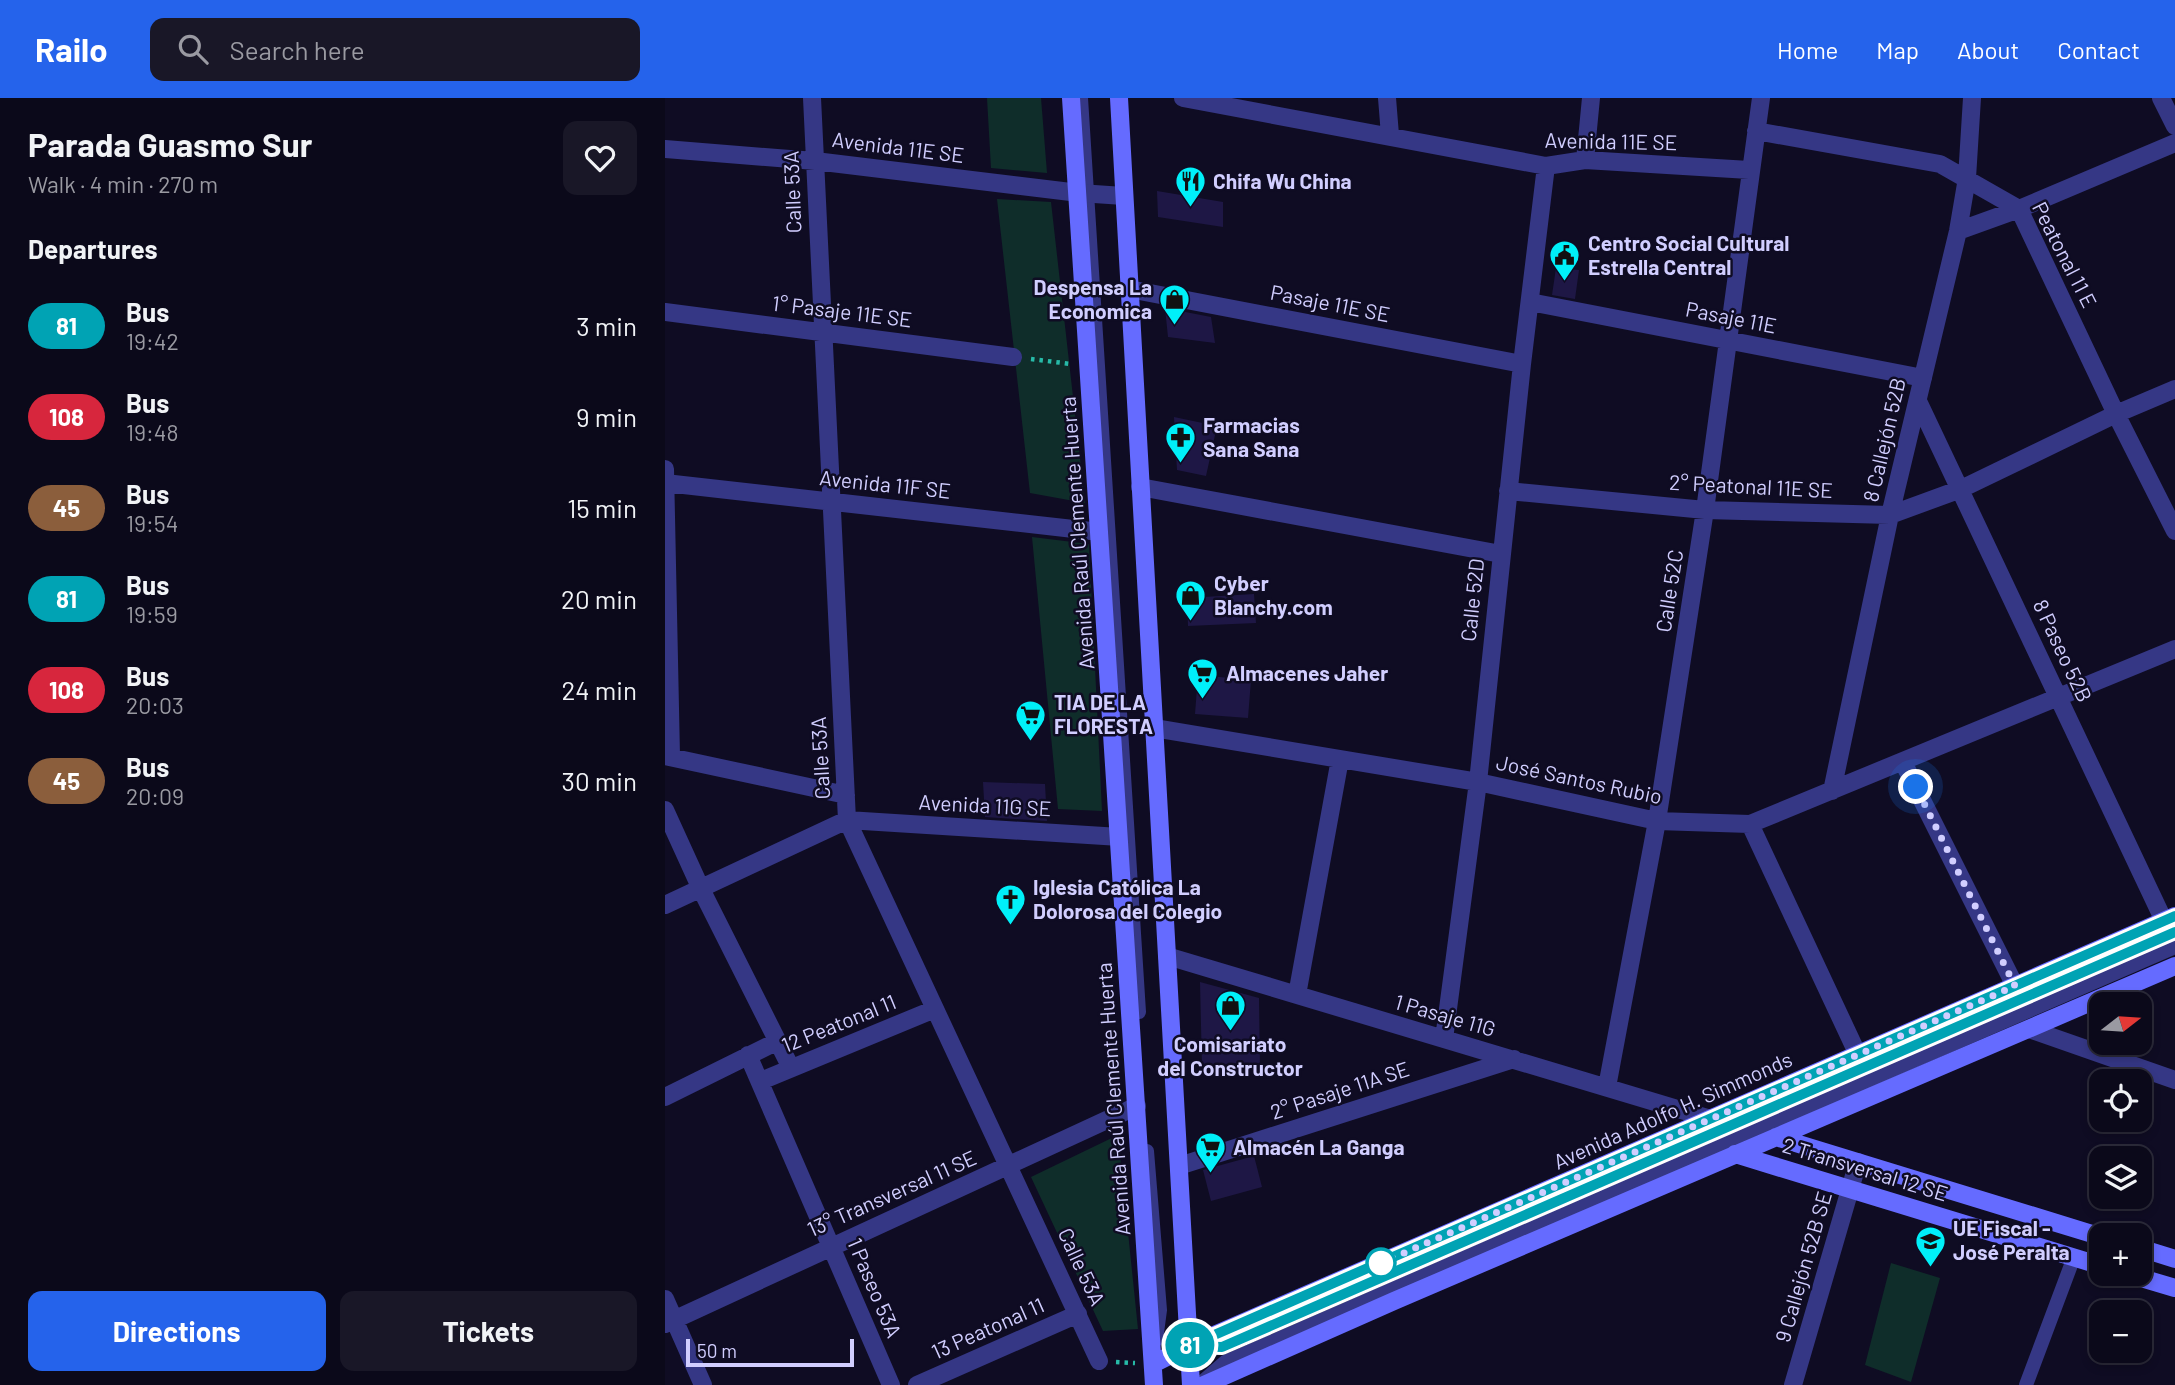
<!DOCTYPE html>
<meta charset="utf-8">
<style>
body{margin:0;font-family:Barlow,sans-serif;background:#191727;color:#f1f3f6;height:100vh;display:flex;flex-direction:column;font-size:26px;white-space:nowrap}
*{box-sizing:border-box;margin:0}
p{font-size:23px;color:#9a9aa2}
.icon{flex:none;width:38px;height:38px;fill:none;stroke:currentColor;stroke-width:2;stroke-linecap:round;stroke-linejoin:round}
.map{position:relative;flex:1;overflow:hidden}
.side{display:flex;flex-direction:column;background:#0b091a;width:665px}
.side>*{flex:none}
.badge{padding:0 14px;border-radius:23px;font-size:24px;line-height:46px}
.needle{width:46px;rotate:73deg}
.tools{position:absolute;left:1424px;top:894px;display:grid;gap:14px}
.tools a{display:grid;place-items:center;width:63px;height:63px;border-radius:14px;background:#0b091a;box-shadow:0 4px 10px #0003,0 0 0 2px #2b2a39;font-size:35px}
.scale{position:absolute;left:21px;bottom:18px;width:168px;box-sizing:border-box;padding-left:7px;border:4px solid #d1ceff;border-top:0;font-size:19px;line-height:24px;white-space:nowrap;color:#d1ceff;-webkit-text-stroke:5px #0f0c23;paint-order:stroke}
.you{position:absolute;width:35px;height:35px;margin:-18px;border:5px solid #fff;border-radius:50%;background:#1a73e8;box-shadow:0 0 0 10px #1a73e833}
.map>.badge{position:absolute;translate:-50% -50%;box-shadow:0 0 0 4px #fff}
h2{padding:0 28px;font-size:26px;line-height:63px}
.round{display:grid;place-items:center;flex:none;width:74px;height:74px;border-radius:14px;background:#191727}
.head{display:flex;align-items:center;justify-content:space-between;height:119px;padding:0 28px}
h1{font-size:33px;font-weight:700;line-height:52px}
.cta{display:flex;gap:14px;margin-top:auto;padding:14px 28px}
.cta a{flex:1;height:80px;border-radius:14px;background:#2563eb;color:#fff;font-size:28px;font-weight:700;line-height:80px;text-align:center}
.cta a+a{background:#191727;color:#f1f3f6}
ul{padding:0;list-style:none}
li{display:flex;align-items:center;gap:21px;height:91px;padding:0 28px}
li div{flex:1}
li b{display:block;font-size:26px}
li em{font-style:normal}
li .badge{min-width:77px;font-weight:700;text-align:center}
header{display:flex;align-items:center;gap:42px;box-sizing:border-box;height:98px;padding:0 35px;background:#2563eb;color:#fff}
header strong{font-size:33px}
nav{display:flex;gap:38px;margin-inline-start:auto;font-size:24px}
.search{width:490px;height:63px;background:#191727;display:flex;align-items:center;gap:18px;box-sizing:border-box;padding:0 24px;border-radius:14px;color:#9a9aa2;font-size:26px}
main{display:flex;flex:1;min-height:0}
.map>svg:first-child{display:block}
</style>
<header>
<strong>Railo</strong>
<div class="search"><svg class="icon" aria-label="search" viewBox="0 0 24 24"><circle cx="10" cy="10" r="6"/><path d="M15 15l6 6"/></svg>Search here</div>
<nav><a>Home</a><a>Map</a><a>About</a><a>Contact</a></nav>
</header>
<main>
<section class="side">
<div class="head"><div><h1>Parada Guasmo Sur</h1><p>Walk · 4 min · 270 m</p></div><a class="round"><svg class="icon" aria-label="heart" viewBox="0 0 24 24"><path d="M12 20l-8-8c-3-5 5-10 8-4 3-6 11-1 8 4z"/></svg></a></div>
<h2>Departures</h2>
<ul>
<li><span class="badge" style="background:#00a3b4;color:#fff">81</span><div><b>Bus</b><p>19:42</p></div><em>3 min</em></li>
<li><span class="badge" style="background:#d7263d;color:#fff">108</span><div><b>Bus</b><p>19:48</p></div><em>9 min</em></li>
<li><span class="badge" style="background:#8b5e3c;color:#fff">45</span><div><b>Bus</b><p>19:54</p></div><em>15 min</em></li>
<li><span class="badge" style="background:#00a3b4;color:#fff">81</span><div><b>Bus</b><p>19:59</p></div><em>20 min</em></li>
<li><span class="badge" style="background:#d7263d;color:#fff">108</span><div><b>Bus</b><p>20:03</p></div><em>24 min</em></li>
<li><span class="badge" style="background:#8b5e3c;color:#fff">45</span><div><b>Bus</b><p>20:09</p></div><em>30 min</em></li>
</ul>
<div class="cta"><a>Directions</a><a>Tickets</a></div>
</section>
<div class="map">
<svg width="1510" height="1287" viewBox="0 0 1510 1287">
<rect width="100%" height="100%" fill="#0f0c23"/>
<path fill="#0f2d2a" d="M 322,0 L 376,0 L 382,75 L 326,70 Z
M 332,101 L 386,104 L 420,405 L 365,395 Z
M 367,439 L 424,446 L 437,713 L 393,711 Z
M 453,1037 L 473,1231 L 438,1233 L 366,1079 Z
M 1226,1165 L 1275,1180 L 1246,1284 L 1200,1267 Z"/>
<path fill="#1e1745" d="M 492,93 L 558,104 L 558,129 L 493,119 Z
M 891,170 L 914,172 L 910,201 L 887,197 Z
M 500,210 L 546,219 L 550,245 L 503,239 Z
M 509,319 L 552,328 L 541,378 L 512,372 Z
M 589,496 L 591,525 L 523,528 L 522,500 Z
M 533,577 L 586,582 L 583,620 L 530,616 Z
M 318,684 L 380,686 L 382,723 L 320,719 Z
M 535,884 L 594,900 L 595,969 L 537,970 Z
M 589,1058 L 597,1089 L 546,1103 L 538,1072 Z"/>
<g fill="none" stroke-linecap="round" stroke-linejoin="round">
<path stroke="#27baa8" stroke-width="4.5" stroke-dasharray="3.5 5" stroke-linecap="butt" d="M 366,261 L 406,266
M 451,1264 L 470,1265"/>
<path stroke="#353785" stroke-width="14" d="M 416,0 L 474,914
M 482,1053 L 495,1212 L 491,1242
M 527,1248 L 557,1249 L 1510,834
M 537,1284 L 560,1264 L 1510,849
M 1361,1287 L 1409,1159"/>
<path stroke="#353785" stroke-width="18" d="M 147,0 L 182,722 L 434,1263
M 518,0 L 881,68 L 920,62 L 1084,72
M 722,0 L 725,37
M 1496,0 L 1510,28
M 1091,33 L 1275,66 L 1354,111 L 1451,316 L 1510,433
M 0,51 L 150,63 L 414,95 L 459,98
M 920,62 L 926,0
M 1293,133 L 1354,111 L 1510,45
M 464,191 L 857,266
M 865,204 L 1258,280
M 0,214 L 348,259
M 1253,303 L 1499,823
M 0,371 L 6,658
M 0,385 L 435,434
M 475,389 L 836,456
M 843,393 L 1040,412 L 1225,417 L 1296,391 L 1451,316 L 1510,291
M 489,630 L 813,684 L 992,723 L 1085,726 L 1510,551
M 0,658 L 181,697
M 1238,664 L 1350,888
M 1167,693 L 1225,417 L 1293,133 L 1302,80 L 1307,0
M 0,712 L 36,791 L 126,970
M 1085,726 L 1193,957
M 0,807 L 182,722 L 455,739
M 502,858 L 1046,1021
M 632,897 L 675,661
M 1364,931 L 1510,982
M 779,941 L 813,684 L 857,266 L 881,68
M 83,957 L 226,1287
M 96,983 L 270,911
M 942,989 L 992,723 L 1040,412 L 1096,0
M 0,999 L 113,943
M 514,1068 L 849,961
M 0,1201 L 38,1287
M 0,1226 L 472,1008
M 252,1287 L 413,1216
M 1128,1287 L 1193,1064"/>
<path stroke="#656bff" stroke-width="18" d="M 406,0 L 489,1287
M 454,0 L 526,1287
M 1111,1039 L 1437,1139
M 1070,1056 L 1437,1168
M 1475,1150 L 1510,1161
M 1463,1176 L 1510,1190
M 488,1266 L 524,1248 L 1510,818
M 539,1287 L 729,1203 L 1510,868"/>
</g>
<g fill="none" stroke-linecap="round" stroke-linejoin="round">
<defs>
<path id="line" d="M 1510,818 L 524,1248 L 557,1249 L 1510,834"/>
</defs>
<use href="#line" stroke="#fff" stroke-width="16"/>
<use href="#line" stroke="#00a3b4" stroke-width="10"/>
<path stroke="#d1ceff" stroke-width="7" stroke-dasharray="0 12.6" d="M 716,1165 L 1350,888 L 1251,689"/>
</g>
<defs>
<symbol id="restaurant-pin" viewBox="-11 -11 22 30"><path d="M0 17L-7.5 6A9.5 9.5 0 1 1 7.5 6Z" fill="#00f0f9" stroke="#0f0c23"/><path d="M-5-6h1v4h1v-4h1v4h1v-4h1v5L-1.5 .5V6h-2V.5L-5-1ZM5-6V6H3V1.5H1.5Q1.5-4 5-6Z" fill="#111"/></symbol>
<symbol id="civic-pin" viewBox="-11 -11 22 30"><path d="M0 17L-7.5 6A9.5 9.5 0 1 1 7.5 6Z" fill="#00f0f9" stroke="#0f0c23"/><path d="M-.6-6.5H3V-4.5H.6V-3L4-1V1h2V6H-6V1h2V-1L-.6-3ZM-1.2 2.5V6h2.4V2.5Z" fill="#111"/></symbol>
<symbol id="shop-pin" viewBox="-11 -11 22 30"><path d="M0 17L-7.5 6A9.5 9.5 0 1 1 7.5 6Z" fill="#00f0f9" stroke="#0f0c23"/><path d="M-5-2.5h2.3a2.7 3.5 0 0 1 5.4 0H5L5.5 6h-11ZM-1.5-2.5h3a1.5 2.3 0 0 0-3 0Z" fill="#111"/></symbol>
<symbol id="pharmacy-pin" viewBox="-11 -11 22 30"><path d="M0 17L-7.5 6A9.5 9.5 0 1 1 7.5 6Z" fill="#00f0f9" stroke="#0f0c23"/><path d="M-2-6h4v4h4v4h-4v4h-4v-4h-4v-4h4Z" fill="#111"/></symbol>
<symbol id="supermarket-pin" viewBox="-11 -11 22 30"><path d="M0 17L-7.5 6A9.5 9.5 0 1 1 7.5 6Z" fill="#00f0f9" stroke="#0f0c23"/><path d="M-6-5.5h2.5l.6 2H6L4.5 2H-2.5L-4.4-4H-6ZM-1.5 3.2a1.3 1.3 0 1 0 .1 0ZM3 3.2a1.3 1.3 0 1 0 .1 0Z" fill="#111"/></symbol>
<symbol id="church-pin" viewBox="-11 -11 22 30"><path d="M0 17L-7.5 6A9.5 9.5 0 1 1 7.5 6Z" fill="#00f0f9" stroke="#0f0c23"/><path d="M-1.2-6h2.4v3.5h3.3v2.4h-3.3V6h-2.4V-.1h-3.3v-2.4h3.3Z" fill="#111"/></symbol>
<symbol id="school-pin" viewBox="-11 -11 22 30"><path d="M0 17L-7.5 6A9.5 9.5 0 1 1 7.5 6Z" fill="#00f0f9" stroke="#0f0c23"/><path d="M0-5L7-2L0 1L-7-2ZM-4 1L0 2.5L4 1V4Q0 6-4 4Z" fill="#111"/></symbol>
</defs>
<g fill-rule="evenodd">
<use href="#restaurant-pin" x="508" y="66" width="35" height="47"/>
<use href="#civic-pin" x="882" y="140" width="35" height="47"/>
<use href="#shop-pin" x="492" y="184" width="35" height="47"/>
<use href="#pharmacy-pin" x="498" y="322" width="35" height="47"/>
<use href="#shop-pin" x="508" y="480" width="35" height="47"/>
<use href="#supermarket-pin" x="520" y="558" width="35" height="47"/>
<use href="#supermarket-pin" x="348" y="600" width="35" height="47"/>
<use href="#church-pin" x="328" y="784" width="35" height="47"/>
<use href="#shop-pin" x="548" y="890" width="35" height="47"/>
<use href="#supermarket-pin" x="528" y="1032" width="35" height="47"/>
<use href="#school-pin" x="1248" y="1126" width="35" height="47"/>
</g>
<circle fill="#fff" stroke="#00a3b4" stroke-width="3.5" cx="716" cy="1165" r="14"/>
<g text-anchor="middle" stroke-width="5" stroke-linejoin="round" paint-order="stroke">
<g font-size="21" fill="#d1ceff" stroke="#0f0c23">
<text transform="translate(946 44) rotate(1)" y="7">Avenida 11E SE</text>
<text transform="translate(233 50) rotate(7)" y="7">Avenida 11E SE</text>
<text transform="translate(128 94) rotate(-92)" y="7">Calle 53A</text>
<text transform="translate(1399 157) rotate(63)" y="7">Peatonal 11 E</text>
<text transform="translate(665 206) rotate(11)" y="7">Pasaje 11E SE</text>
<text transform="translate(177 214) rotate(7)" y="7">1° Pasaje 11E SE</text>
<text transform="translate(1066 220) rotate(11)" y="7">Pasaje 11E</text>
<text transform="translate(1220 342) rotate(-77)" y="7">8 Callejón 52B</text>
<text transform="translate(220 387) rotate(6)" y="7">Avenida 11F SE</text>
<text transform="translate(1086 389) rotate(3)" y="7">2° Peatonal 11E SE</text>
<text transform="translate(413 435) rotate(-94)" y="7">Avenida Raúl Clemente Huerta</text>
<text transform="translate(1005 493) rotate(-81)" y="7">Calle 52C</text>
<text transform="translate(808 502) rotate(-84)" y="7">Calle 52D</text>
<text transform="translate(1397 553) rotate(65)" y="7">8 Paseo 52B</text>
<text transform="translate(156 660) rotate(-93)" y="7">Calle 53A</text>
<text transform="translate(914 682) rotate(12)" y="7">José Santos Rubio</text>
<text transform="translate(320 708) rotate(3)" y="7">Avenida 11G SE</text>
<text transform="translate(780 918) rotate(16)" y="7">1 Pasaje 11G</text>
<text transform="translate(174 926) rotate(-22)" y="7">12 Peatonal 11</text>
<text transform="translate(675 993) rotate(-18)" y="7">2° Pasaje 11A SE</text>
<text transform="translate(449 1001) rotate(-94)" y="7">Avenida Raúl Clemente Huerta</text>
<text transform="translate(1008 1013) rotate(-24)" y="7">Avenida Adolfo H. Simmonds</text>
<text transform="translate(1200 1072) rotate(17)" y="7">2 Transversal 12 SE</text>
<text transform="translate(227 1096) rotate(-24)" y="7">13° Transversal 11 SE</text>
<text transform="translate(416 1169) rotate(65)" y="7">Calle 53A</text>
<text transform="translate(1139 1169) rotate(-74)" y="7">9 Callejón 52B SE</text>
<text transform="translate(209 1190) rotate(67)" y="7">1 Paseo 53A</text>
<text transform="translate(323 1231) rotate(-24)" y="7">13 Peatonal 11</text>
</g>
<g font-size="21" font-weight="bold" fill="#d1ceff" stroke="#0f0c23" text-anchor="start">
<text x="548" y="91">Chifa Wu China</text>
<text x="923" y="153">Centro Social Cultural<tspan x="923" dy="24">Estrella Central</tspan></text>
<text x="487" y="197" text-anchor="end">Despensa La<tspan x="487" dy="24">Economica</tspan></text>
<text x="538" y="335">Farmacias<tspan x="538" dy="24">Sana Sana</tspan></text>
<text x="549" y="493">Cyber<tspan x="549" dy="24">Blanchy.com</tspan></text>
<text x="561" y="583">Almacenes Jaher</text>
<text x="389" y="612">TIA DE LA<tspan x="389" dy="24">FLORESTA</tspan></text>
<text x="368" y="797">Iglesia Católica La<tspan x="368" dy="24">Dolorosa del Colegio</tspan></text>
<text x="565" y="954" text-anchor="middle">Comisariato<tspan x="565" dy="24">del Constructor</tspan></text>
<text x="568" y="1057">Almacén La Ganga</text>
<text x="1288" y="1138">UE Fiscal -<tspan x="1288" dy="24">José Peralta</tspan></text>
</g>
</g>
</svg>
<div class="tools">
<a><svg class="needle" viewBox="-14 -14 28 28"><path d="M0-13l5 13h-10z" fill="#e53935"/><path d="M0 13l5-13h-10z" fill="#9a9aa2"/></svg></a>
<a><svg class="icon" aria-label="locate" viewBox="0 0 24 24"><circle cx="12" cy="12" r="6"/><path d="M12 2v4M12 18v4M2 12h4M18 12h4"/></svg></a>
<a><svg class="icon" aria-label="layers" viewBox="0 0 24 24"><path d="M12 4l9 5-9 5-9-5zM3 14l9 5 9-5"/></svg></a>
<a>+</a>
<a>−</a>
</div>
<div class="scale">50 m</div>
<div class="you" style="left:1251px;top:689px"></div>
<b class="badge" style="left:525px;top:1247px;background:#00a3b4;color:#fff">81</b>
</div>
</main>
